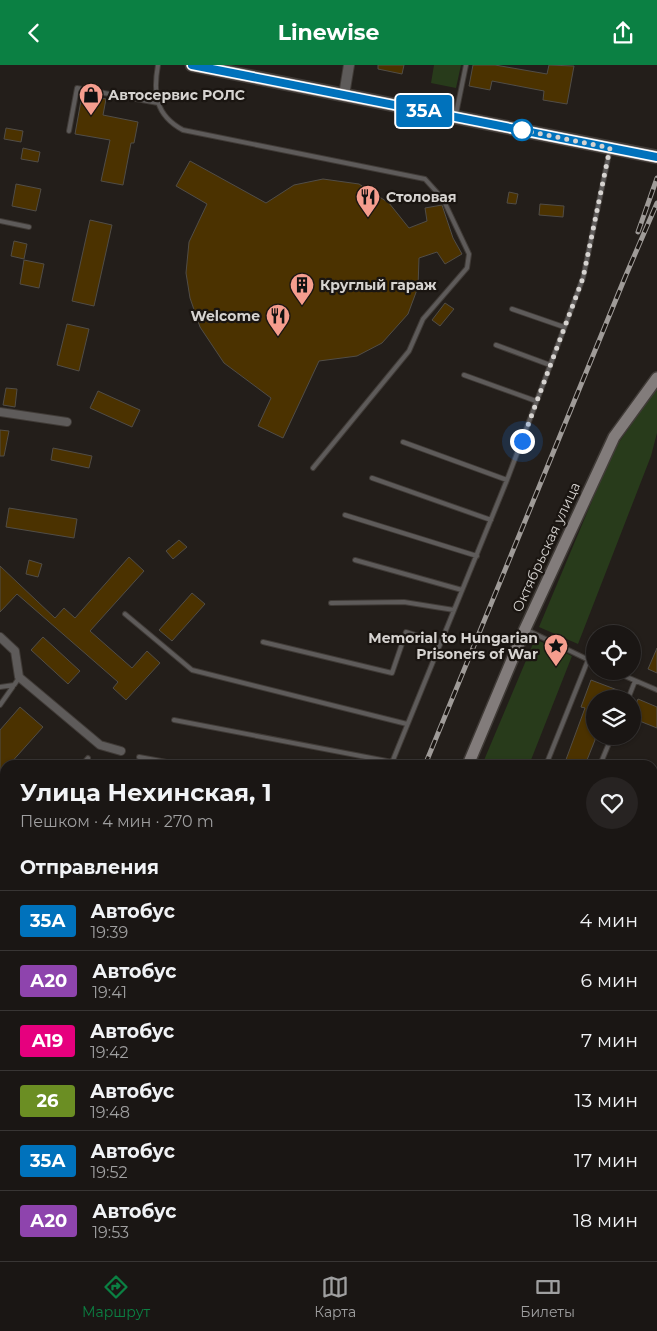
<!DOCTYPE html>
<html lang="ru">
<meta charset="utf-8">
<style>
body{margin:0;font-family:Montserrat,sans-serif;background:#272322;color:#f1f3f6;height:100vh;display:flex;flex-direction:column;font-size:19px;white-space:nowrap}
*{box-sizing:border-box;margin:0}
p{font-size:16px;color:#9f9fa0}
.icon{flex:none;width:28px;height:28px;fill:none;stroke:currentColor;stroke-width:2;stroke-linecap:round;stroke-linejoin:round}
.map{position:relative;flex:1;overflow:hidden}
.panel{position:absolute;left:0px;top:695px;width:658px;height:501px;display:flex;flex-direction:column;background:#1a1614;border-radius:15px 15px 0 0;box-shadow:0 1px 4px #0004,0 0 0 1px #383534}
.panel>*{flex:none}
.badge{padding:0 10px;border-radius:4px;font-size:18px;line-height:32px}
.controls{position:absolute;left:586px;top:560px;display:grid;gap:10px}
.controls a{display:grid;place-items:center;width:55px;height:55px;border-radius:50%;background:#1a1614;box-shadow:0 1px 4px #0004,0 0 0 1px #383534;font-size:25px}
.you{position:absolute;width:25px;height:25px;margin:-12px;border:4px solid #fff;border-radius:50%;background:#1a73e8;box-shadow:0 0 0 8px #1a73e833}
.map>.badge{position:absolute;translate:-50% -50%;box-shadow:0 0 0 2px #fff}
h2{padding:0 20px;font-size:19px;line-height:45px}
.round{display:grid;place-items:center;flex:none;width:52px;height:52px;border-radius:26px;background:#272322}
.head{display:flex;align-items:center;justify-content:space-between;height:85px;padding:0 20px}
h1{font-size:24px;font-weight:700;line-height:38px}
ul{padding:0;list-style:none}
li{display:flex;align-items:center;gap:15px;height:60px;padding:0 20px;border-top:1px solid #383534}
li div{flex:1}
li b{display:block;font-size:19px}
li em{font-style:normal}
li .badge{min-width:55px;font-weight:700;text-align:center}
header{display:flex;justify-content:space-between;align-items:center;height:65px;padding:0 20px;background:#0b8043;color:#fff;font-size:22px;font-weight:700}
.tab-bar{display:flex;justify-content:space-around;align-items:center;height:70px;border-top:1px solid #383534;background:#1a1614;font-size:14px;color:#9f9fa0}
.tab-bar a{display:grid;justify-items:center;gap:2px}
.tab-bar .current{color:#0b8043}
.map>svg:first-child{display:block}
</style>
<header><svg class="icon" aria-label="back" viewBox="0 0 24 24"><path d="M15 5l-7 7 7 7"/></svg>Linewise<svg class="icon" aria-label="share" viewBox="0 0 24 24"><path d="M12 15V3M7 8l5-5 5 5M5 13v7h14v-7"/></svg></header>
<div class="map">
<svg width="657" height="1196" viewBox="0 0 657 1196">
<rect width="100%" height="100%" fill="#231e1a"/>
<path fill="#283b1b" d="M 434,0 L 461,0 L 456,23 L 431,18 Z
M 657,322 L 657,368 L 651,391 L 578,579 L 539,562 L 613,386 Z
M 535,574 L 572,591 L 529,700 L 482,700 Z
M 102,1191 L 156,1191 L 150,1196 L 96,1196 Z"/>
<path fill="#4b3200" stroke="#514d47" d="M 378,0 L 404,0 L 402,9 L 378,4 Z
M 473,0 L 495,0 L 547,9 L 549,0 L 574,1 L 567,39 L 543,35 L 544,26 L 492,16 L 490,25 L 469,21 Z
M 82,30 L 106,34 L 103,50 L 138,57 L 134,78 L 131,78 L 123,120 L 101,116 L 110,75 L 75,69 Z
M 6,63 L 23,66 L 21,77 L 4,74 Z
M 23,83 L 40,87 L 38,97 L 21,94 Z
M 190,96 L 266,138 L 294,120 L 323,114 L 359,119 L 389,138 L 409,163 L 427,156 L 425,143 L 442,140 L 453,173 L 462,189 L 445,199 L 437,187 L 419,193 L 418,222 L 408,249 L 382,278 L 357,291 L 319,296 L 283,373 L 258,361 L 271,333 L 224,298 L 200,262 L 190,233 L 186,208 L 189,177 L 207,139 L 176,121 Z
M 16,119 L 41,124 L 36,146 L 12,141 Z
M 509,127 L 518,129 L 516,139 L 507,138 Z
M 540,139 L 564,141 L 563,152 L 539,150 Z
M 90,155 L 112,160 L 94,241 L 72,236 Z
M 14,176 L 27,179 L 24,194 L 11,191 Z
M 24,195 L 44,199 L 39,223 L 20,219 Z
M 445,238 L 454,244 L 440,261 L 432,255 Z
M 67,259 L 89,264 L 79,306 L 57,300 Z
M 6,323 L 17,324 L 15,342 L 3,340 Z
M 98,326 L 140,345 L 132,362 L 90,343 Z
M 0,365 L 9,366 L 4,391 L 0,391 Z
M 53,383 L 92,391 L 89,403 L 51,395 Z
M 9,443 L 77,454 L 74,473 L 6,462 Z
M 179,475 L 187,482 L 173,494 L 166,486 Z
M 129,492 L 144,506 L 90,566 L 132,603 L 147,586 L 160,598 L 126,635 L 113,623 L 118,617 L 17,529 L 0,547 L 0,501 L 55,553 L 64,543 L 75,553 Z
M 29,495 L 42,499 L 38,512 L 26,509 Z
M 192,528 L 205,539 L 172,576 L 159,565 Z
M 43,572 L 80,606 L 68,619 L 31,585 Z
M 657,583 L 657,608 L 648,604 Z
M 591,615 L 620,626 L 617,634 L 595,634 L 595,675 L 585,700 L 564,700 L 585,643 L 581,642 Z
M 638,634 L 657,642 L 657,663 L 632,653 L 632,648 Z
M 20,642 L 43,662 L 9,700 L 5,700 L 5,704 L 0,710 L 0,665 Z"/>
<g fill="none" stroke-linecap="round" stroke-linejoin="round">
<defs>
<path id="service" d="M 158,0 C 153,28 155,50 183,65 L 425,114 L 443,134 L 469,189 L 467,203 L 423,254 L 409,286 L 313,403
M 456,49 L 466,0
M 69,66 L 77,23 L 158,38
M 0,156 L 29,162
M 512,244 L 564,262
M 496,280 L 550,300
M 464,310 L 536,336
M 403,377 L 507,415
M 372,413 L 491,455
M 345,450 L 477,491
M 355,495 L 462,525
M 331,538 L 404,537 L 454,545
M 125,549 L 192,605 L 407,659
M 527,565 L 595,598
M 263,577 L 392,608 L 406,567 L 441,578
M 613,606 L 657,625
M 0,622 L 14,620
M 628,634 L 635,616
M 0,640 L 19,613
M 174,655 L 392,697
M 139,692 L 183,700
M 82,700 L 88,693
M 391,700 L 507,415 L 583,213 L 610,84
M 546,700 L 588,595
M 600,700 L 612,671
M 652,728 L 657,723
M 0,792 L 5,786
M 0,840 L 5,835
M 0,877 L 5,872
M 0,884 L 5,889
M 0,943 L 5,948
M 0,998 L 5,1003
M 0,1029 L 5,1034
M 652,1040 L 657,1035
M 652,1062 L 657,1066
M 0,1079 L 5,1083
M 0,1118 L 5,1114
M 652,1129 L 657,1133
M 0,1150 L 5,1147
M 157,1196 L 162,1191
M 375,1196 L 379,1191"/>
<path id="minor" d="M 0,347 L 67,357
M 0,572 L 15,586 L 19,612 L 100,680 L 121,686"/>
<path id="tertiary" d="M 344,30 L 349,0
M 406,1191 L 412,1196"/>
<path id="secondary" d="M 468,700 L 525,564 L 614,372 L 657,313
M 86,1196 L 91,1191"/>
<path id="primary" d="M 192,0 L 657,92
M 652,1153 L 657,1148
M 614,1196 L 618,1191"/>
</defs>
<use href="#service" stroke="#403b37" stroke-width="6"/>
<use href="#minor" stroke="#403b37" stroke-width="10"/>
<use href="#tertiary" stroke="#403b37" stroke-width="12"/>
<use href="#secondary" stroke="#403b37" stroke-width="14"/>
<use href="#primary" stroke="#403b37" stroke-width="15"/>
<use href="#service" stroke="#5e5b5a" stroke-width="4"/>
<use href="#minor" stroke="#5e5b5a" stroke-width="8"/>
<use href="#tertiary" stroke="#5e5b5a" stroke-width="10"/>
<use href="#secondary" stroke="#827c7b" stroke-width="11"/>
<use href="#primary" stroke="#9e9694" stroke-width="12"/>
<defs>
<path id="rail" d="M 638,167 L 657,113
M 425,700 L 626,210 L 657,138
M 33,1196 L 39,1191"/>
</defs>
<use href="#rail" stroke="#9f9b98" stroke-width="5"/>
<use href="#rail" stroke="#1a1511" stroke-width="3" stroke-dasharray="9" stroke-linecap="butt"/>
</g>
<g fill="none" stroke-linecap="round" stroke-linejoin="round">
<defs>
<path id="line" d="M 192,0 L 657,92"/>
</defs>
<use href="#line" stroke="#fff" stroke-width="11"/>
<use href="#line" stroke="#0072bc" stroke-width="8"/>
<path stroke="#d6d3d0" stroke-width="5" stroke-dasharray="0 9" d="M 522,376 L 583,213 L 610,83 L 517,64 L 522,65"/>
</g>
<defs>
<symbol id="shop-pin" viewBox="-11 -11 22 30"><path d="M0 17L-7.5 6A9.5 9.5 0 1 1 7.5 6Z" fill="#f59d8e" stroke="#1a1511"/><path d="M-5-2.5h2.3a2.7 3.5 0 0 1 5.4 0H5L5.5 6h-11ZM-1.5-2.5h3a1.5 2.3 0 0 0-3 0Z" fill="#111"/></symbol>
<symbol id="restaurant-pin" viewBox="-11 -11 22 30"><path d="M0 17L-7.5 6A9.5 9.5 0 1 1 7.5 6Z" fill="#f59d8e" stroke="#1a1511"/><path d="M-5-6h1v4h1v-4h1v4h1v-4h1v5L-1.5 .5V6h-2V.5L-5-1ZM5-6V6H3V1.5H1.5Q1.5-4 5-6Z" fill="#111"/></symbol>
<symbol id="building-pin" viewBox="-11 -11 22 30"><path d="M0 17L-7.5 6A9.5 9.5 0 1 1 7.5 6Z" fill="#f59d8e" stroke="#1a1511"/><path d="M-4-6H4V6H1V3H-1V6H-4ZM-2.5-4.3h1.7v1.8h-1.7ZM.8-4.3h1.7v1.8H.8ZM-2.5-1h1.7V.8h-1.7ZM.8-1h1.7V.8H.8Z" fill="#111"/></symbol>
<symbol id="sight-pin" viewBox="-11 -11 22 30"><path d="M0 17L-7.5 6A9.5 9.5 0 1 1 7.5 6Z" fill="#f59d8e" stroke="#1a1511"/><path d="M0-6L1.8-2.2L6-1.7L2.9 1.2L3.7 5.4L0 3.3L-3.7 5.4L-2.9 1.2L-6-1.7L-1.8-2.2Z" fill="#111"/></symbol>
</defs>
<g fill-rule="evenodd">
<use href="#shop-pin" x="77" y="16" width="28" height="38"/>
<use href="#restaurant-pin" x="354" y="118" width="28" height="38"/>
<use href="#building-pin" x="288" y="206" width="28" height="38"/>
<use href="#restaurant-pin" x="264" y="237" width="28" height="38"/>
<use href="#sight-pin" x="542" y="567" width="28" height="38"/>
</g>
<circle fill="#fff" stroke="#0072bc" stroke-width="2.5" cx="522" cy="65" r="10"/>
<g text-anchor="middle" stroke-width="4.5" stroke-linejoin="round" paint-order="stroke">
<g font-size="14" font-weight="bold" fill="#d6d3d0" stroke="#1a1511" text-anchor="start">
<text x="108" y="35">Автосервис РОЛС</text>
<text x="386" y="137">Столовая</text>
<text x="320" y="225">Круглый гараж</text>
<text x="260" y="256" text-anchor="end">Welcome</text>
<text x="538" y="578" text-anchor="end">Memorial to Hungarian<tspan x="538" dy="16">Prisoners of War</tspan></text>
</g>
<g font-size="14" fill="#d6d3d0" stroke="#1a1511">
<text transform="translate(546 482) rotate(-65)" y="5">Октябрьская улица</text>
</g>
</g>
</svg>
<div class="controls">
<a><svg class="icon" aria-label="locate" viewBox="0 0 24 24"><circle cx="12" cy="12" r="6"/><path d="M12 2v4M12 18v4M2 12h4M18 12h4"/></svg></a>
<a><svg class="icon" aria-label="layers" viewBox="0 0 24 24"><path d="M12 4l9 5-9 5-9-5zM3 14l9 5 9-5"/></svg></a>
</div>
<div class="you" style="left:522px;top:376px"></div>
<b class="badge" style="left:424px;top:46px;background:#0072bc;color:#fff">35А</b>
<section class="panel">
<div class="head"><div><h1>Улица Нехинская, 1</h1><p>Пешком · 4 мин · 270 m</p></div><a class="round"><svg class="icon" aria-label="heart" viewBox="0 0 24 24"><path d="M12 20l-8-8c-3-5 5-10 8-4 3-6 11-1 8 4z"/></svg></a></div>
<h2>Отправления</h2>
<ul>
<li><span class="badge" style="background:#0072bc;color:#fff">35А</span><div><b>Автобус</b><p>19:39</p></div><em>4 мин</em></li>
<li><span class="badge" style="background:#8e44ad;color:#fff">А20</span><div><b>Автобус</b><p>19:41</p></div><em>6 мин</em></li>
<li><span class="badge" style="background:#e6007e;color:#fff">A19</span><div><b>Автобус</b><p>19:42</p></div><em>7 мин</em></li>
<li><span class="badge" style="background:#6b8e23;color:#fff">26</span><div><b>Автобус</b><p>19:48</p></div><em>13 мин</em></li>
<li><span class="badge" style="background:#0072bc;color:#fff">35А</span><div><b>Автобус</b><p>19:52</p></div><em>17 мин</em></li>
<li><span class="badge" style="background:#8e44ad;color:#fff">А20</span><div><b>Автобус</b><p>19:53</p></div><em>18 мин</em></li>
</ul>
</section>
</div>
<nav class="tab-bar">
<a class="current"><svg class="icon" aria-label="directions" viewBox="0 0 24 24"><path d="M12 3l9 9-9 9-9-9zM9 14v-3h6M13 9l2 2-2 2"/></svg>Маршрут</a>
<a><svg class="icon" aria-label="map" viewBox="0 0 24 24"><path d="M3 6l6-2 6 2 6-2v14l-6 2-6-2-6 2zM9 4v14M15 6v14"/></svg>Карта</a>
<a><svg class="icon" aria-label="tickets" viewBox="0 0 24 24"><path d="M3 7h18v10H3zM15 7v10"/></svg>Билеты</a>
</nav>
